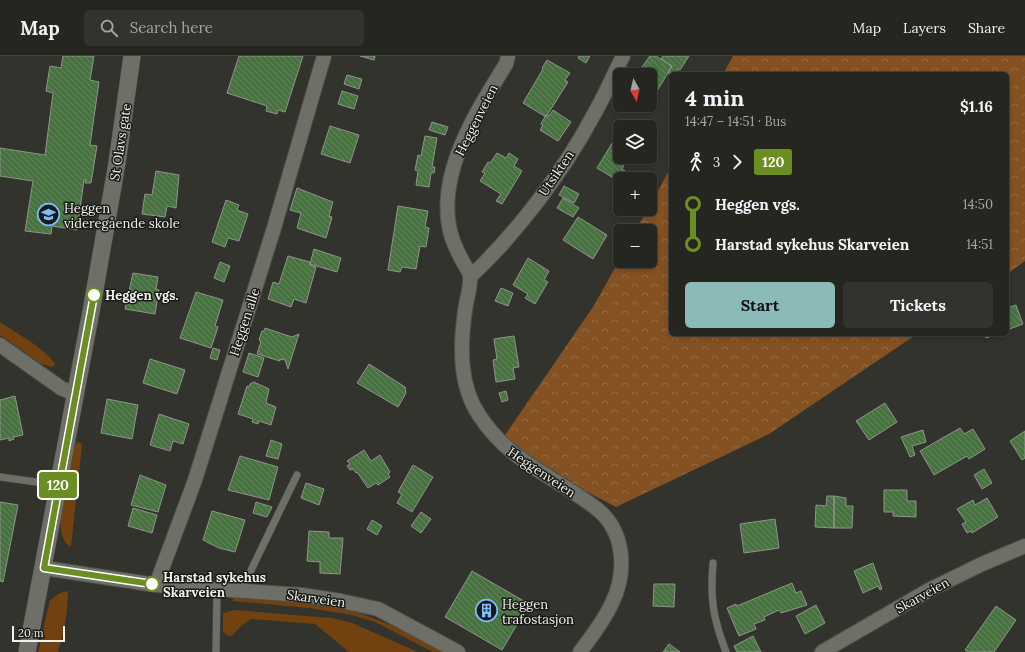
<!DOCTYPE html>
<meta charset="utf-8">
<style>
body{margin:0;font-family:Lora,serif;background:#32322e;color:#f1f3f6;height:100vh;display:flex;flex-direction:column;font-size:15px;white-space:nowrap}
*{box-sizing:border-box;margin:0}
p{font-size:13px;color:#a4a5a5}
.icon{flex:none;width:22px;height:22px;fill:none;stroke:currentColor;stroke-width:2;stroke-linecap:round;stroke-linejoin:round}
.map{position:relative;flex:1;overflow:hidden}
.drawer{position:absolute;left:669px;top:16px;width:340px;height:264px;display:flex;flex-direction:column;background:#262621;border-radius:6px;box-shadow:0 2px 6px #0003,0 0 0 1px #42433f}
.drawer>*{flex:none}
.badge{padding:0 8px;border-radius:3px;font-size:14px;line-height:26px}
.needle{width:26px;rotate:172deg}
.fabs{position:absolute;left:613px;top:12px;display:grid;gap:8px}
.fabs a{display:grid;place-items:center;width:44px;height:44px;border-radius:6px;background:#262621;box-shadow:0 2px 6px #0003,0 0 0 1px #42433f;font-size:20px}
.scale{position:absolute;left:12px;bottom:10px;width:53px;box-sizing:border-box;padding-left:4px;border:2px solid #f0f1ec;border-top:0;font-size:11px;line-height:14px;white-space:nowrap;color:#f0f1ec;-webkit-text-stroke:3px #1a1b18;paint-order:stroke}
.map>.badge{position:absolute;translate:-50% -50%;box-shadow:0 0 0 2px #fff}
.legs{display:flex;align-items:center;gap:6px;height:44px;padding:0 16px;font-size:13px}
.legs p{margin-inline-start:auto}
.head{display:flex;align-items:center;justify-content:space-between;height:68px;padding:0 16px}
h1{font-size:22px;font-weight:700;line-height:30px}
.action{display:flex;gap:8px;margin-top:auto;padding:8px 16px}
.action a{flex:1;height:46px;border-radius:6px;background:#8bbbb9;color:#111;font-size:16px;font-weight:700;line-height:46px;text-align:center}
.action a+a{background:#32322e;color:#f1f3f6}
ul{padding:0 16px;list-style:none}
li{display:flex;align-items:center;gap:14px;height:40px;font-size:15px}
li i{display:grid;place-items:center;width:6px;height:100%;margin:0 5px;background:currentColor}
li i::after{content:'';width:10px;height:10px;margin:-5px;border:3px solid;border-radius:50%;background:#262621}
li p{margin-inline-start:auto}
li:first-child i{background:linear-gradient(#0000 50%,currentColor 0)}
li:last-child i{background:linear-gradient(currentColor 50%,#0000 0)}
header{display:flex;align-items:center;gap:24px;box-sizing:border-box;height:56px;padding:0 20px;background:#262621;border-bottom:1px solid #42433f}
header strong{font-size:19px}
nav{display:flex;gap:22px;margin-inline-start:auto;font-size:14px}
.search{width:280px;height:36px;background:#32322e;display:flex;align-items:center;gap:10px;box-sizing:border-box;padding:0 14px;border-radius:6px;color:#a4a5a5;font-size:15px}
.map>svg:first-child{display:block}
</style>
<header>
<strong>Map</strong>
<div class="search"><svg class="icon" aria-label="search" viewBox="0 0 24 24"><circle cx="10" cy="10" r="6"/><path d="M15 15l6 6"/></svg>Search here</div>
<nav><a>Map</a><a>Layers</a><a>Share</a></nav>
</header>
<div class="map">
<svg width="1025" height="596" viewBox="0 0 1025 596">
<defs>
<pattern id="forest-crowns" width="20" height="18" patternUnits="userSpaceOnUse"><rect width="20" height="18" fill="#845123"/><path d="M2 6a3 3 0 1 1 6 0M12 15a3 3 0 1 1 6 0" fill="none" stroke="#966a43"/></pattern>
<pattern id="building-back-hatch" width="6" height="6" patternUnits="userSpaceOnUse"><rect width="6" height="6" fill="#487340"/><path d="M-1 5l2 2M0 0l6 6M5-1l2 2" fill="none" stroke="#63875c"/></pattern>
</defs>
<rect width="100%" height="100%" fill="#32332c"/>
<path fill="#724110" d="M 0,266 C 16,277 45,292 55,308 L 53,311 L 41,308 L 0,279 Z
M 77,386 L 81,387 L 82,389 L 71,491 C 48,480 69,413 73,393 Z
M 68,535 C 68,557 64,576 58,596 L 38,596 L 50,544 L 60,537 Z
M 238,541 C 278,544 321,545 359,557 C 389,567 417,581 445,596 L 433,596 L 375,566 L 352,559 L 309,552 L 232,545 L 234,542 Z
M 234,554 L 332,562 L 352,567 L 418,596 L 349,596 L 315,568 L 251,563 L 242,569 L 232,580 L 229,580 L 223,576 L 223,557 Z"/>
<path fill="url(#forest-crowns)" d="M 733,0 L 1025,0 L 1025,205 L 1007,218 L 1007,18 L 723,18 Z
M 671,111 L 671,278 L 917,278 L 769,378 L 616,451 L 559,421 L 501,385 L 593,251 L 620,203 L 620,205 L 650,205 L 650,175 L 635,175 L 648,153 L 650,153 L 650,149 Z"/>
<path fill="url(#building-back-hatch)" stroke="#8f948d" d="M 63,0 L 94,0 L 90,24 L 99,26 L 90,89 L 97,90 L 91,127 L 85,127 L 86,124 L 84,124 L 77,174 L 52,170 L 51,178 L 25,175 L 33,125 L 0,120 L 0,92 L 45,99 L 53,37 L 46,35 L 50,10 L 61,12 Z
M 239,0 L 303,0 L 285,56 L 278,54 L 277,58 L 266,55 L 267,50 L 227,37 Z
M 360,0 L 375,0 L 374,4 Z
M 579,0 L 590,0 L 586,7 L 578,2 Z
M 650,0 L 656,0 L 672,10 L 650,47 L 650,19 L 637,18 Z
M 663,0 L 689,0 L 680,14 L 678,13 L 675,18 L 671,19 L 668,17 L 672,10 L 661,3 Z
M 547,4 L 570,17 L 565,24 L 568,26 L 546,61 L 523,47 L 543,13 L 542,12 Z
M 347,19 L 362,23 L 359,33 L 344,28 Z
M 342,35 L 358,40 L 354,53 L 338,48 Z
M 553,54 L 571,66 L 558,85 L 540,74 L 543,69 L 541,68 L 546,59 L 549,60 Z
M 432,66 L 448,71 L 445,79 L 429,74 Z
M 330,70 L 359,79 L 350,107 L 321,98 Z
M 425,80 L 437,82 L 432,111 L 435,111 L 434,117 L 431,117 L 429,131 L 416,129 L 418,115 L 415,114 L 418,99 L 421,100 Z
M 614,84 L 620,88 L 620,101 L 626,101 L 622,108 L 624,109 L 622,113 L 625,115 L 621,121 L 618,119 L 615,123 L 597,112 Z
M 497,97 L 506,102 L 509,97 L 518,103 L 514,110 L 522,115 L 502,148 L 496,145 L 501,138 L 480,125 L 485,117 L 482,116 L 488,106 L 490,107 Z
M 156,115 L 179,119 L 176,152 L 167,150 L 165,161 L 142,158 L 145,138 L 152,139 Z
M 564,130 L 579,138 L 574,147 L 559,139 Z
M 297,132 L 333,146 L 329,160 L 332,161 L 326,182 L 297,172 L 301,157 L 290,154 Z
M 563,142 L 579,152 L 573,161 L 557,152 Z
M 226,144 L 239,149 L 237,154 L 248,158 L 239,185 L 228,182 L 225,191 L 212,186 Z
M 398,150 L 428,155 L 425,171 L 429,172 L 426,191 L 420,190 L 416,213 L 402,211 L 400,216 L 388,214 Z
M 578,161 L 607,179 L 593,203 L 563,184 Z
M 314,193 L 341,202 L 337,216 L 310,208 Z
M 288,200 L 310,206 L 309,209 L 316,211 L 306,247 L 294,243 L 291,251 L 268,243 L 273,226 L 279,228 Z
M 528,202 L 549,215 L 544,224 L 548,226 L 535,248 L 525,242 L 528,238 L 513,229 Z
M 220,206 L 230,210 L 224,226 L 214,222 Z
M 133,217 L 158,221 L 156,233 L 159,234 L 155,258 L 125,253 Z
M 501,232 L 513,237 L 508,250 L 495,245 Z
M 196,236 L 223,244 L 215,270 L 218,271 L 211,292 L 180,282 Z
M 1016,249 L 1023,268 L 1007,274 L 1007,252 Z
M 265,272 L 292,281 L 299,278 L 288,313 L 285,304 L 280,303 L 280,305 L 257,298 L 261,285 L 259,284 L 262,275 L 264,275 Z
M 985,278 L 997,278 L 986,282 Z
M 514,280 L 519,311 L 513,312 L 515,323 L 496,326 L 493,304 L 497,303 L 494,283 Z
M 213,292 L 220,294 L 217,304 L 210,302 Z
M 249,297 L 264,302 L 258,321 L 243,316 Z
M 150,303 L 185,314 L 177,338 L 143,327 Z
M 369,308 L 405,331 L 406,337 L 398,351 L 357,327 Z
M 254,326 L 269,333 L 266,347 L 276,351 L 271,369 L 259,365 L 258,368 L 252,366 L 253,363 L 238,358 L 247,330 L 249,331 L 250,328 Z
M 506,335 L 508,344 L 502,346 L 499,337 Z
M 15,340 L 23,379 L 13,381 L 14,383 L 9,385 L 9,382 L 0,384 L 0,344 Z
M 107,343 L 138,349 L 132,383 L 101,377 Z
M 885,347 L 897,366 L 869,384 L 856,365 Z
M 159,358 L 189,368 L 183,388 L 173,385 L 170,395 L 150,389 Z
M 960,372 L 964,378 L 973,373 L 985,393 L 969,403 L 967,400 L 934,419 L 920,395 Z
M 923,374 L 926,386 L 912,390 L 915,399 L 910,401 L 901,381 Z
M 1025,375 L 1025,402 L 1022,404 L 1010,385 Z
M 271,384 L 282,388 L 278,403 L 266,400 Z
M 364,394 L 371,405 L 380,399 L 390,416 L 388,418 L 390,421 L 378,429 L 376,427 L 368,432 L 357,416 L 356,417 L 353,413 L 350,414 L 347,410 L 350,408 L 347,405 Z
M 240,400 L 278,411 L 269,444 L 228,434 Z
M 413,409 L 433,421 L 412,456 L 397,447 L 402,438 L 398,436 Z
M 984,413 L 992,427 L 982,433 L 974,419 Z
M 140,419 L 166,429 L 158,456 L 131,449 Z
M 306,427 L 324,433 L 319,449 L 301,442 Z
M 884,434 L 907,434 L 907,445 L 916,445 L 916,461 L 893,460 L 893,456 L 884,456 Z
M 827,440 L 834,440 L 834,472 L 815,471 L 816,449 L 826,450 Z
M 834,440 L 846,442 L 846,450 L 853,450 L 852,472 L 834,472 Z
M 987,442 L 998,461 L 972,477 L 971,475 L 967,477 L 962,468 L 966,466 L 957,453 L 973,444 L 975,449 Z
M 0,446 L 18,449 L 3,526 L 0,525 Z
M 256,446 L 272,451 L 267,461 L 253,457 Z
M 133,452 L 157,459 L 152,477 L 128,470 Z
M 212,455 L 245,464 L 235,496 L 219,492 L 203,484 Z
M 421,456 L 431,463 L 421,477 L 411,470 Z
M 775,463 L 779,492 L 744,497 L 740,468 Z
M 372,464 L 382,470 L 377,479 L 367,473 Z
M 309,475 L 329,476 L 329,482 L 343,482 L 340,518 L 320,517 L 320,506 L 307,505 Z
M 873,507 L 882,533 L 880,534 L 878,530 L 863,537 L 854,515 Z
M 472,515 L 529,548 L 502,594 L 445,561 Z
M 792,527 L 796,537 L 801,535 L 807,549 L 781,557 L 779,554 L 764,561 L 765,564 L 754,568 L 756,573 L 739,580 L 727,552 L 736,548 L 737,550 Z
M 654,528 L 675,528 L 674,551 L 653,550 Z
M 816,549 L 825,567 L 805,578 L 796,560 Z
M 996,550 L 1016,564 L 994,596 L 969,596 L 965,594 Z
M 753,580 L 761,596 L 737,596 L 734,590 Z
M 669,588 L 680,596 L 663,596 Z"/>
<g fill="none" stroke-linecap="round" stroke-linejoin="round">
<defs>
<path id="service" d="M 0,421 L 58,429
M 713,507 C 710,543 713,562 726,596
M 241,535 L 297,419
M 216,596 L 217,534"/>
<path id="minor" d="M 508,0 L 506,8 C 477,55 439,113 449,170 C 451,183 457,195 463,206 C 465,210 470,216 470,221 C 471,231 466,245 465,255 C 460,290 459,329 479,359 C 511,408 554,419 597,453 C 625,475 627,516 612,547 C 604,565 591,581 580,596
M 470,221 C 517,177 563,116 593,60 C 604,41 613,20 623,0
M 0,289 L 61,332 L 75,338
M 44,512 L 156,529 L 302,539 L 341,545 L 378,553 L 458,596
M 156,529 L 195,424 L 274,172 L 324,0
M 822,596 L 929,534 L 982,508 L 1025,490"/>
<path id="tertiary" d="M 27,596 L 92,250 L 117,107 L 132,0"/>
</defs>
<use href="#service" stroke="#4d4e49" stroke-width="8"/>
<use href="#minor" stroke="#4d4e49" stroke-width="16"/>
<use href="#tertiary" stroke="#4d4e49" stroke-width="18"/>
<use href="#service" stroke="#6e6f67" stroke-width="7"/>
<use href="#minor" stroke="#6e6f67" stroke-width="14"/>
<use href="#tertiary" stroke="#6e6f67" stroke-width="17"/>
</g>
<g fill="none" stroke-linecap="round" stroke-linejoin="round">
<defs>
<path id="line-1" d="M 94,239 L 44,512 L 152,528"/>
</defs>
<use href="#line-1" stroke="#fff" stroke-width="9"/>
<use href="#line-1" stroke="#6b8e23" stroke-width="6"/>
</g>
<defs>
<symbol id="school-ring" viewBox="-11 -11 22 22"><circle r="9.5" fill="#1a1b18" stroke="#7ebdf9" stroke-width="1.5"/><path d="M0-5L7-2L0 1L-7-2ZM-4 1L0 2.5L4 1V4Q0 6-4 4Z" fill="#7ebdf9"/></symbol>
<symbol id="building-ring" viewBox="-11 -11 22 22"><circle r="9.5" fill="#1a1b18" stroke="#7ebdf9" stroke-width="1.5"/><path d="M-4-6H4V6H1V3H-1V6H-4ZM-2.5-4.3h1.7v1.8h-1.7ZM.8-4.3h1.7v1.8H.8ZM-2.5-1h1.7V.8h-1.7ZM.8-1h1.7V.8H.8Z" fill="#7ebdf9"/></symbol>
</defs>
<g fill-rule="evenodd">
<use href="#school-ring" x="36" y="146" width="25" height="25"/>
<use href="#building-ring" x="474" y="542" width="25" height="25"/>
</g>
<g fill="#fff" stroke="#6b8e23" stroke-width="2">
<circle cx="94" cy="239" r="7"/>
<circle cx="152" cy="528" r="7"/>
</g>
<g text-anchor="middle" stroke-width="3" stroke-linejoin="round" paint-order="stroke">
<g font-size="13" fill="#f0f1ec" stroke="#1a1b18">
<text transform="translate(476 64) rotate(-63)" y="5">Heggenveien</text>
<text transform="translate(120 86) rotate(-81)" y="5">St Olavs gate</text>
<text transform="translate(556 117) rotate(-56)" y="5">Utsikten</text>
<text transform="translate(244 266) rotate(-72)" y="5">Heggen alle</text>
<text transform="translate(542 416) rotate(34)" y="5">Heggenveien</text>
<text transform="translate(922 539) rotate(-29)" y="5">Skarveien</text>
<text transform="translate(316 542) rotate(8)" y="5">Skarveien</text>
</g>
<g font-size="13" fill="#f0f1ec" stroke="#1a1b18" text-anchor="start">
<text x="64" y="157">Heggen<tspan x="64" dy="15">videregående skole</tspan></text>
<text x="502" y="553">Heggen<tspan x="502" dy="15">trafostasjon</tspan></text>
</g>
<g font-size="13" font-weight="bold" fill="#f0f1ec" stroke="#1a1b18" text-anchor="start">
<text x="105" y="244">Heggen vgs.</text>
<text x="163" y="526">Harstad sykehus<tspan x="163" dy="15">Skarveien</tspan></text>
</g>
</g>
</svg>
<div class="fabs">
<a><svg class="needle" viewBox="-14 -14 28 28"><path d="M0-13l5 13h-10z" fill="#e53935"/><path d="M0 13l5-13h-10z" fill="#a4a5a5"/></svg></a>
<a><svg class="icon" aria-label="layers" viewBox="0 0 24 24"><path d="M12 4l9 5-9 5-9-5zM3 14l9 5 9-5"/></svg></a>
<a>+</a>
<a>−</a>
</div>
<div class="scale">20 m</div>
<b class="badge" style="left:58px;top:429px;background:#6b8e23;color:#fff">120</b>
<section class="drawer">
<div class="head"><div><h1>4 min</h1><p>14:47 – 14:51 · Bus</p></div><b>$1.16</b></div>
<div class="legs"><svg class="icon" aria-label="walk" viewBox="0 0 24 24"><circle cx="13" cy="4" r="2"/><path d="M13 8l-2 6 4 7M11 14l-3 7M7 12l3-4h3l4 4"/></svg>3<svg class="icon" aria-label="forward" viewBox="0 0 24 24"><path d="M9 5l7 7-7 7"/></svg><b class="badge" style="background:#6b8e23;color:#fff">120</b></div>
<ul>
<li><i style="color:#6b8e23"></i><b>Heggen vgs.</b><p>14:50</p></li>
<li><i style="color:#6b8e23"></i><b>Harstad sykehus Skarveien</b><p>14:51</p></li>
</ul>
<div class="action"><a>Start</a><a>Tickets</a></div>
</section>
</div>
